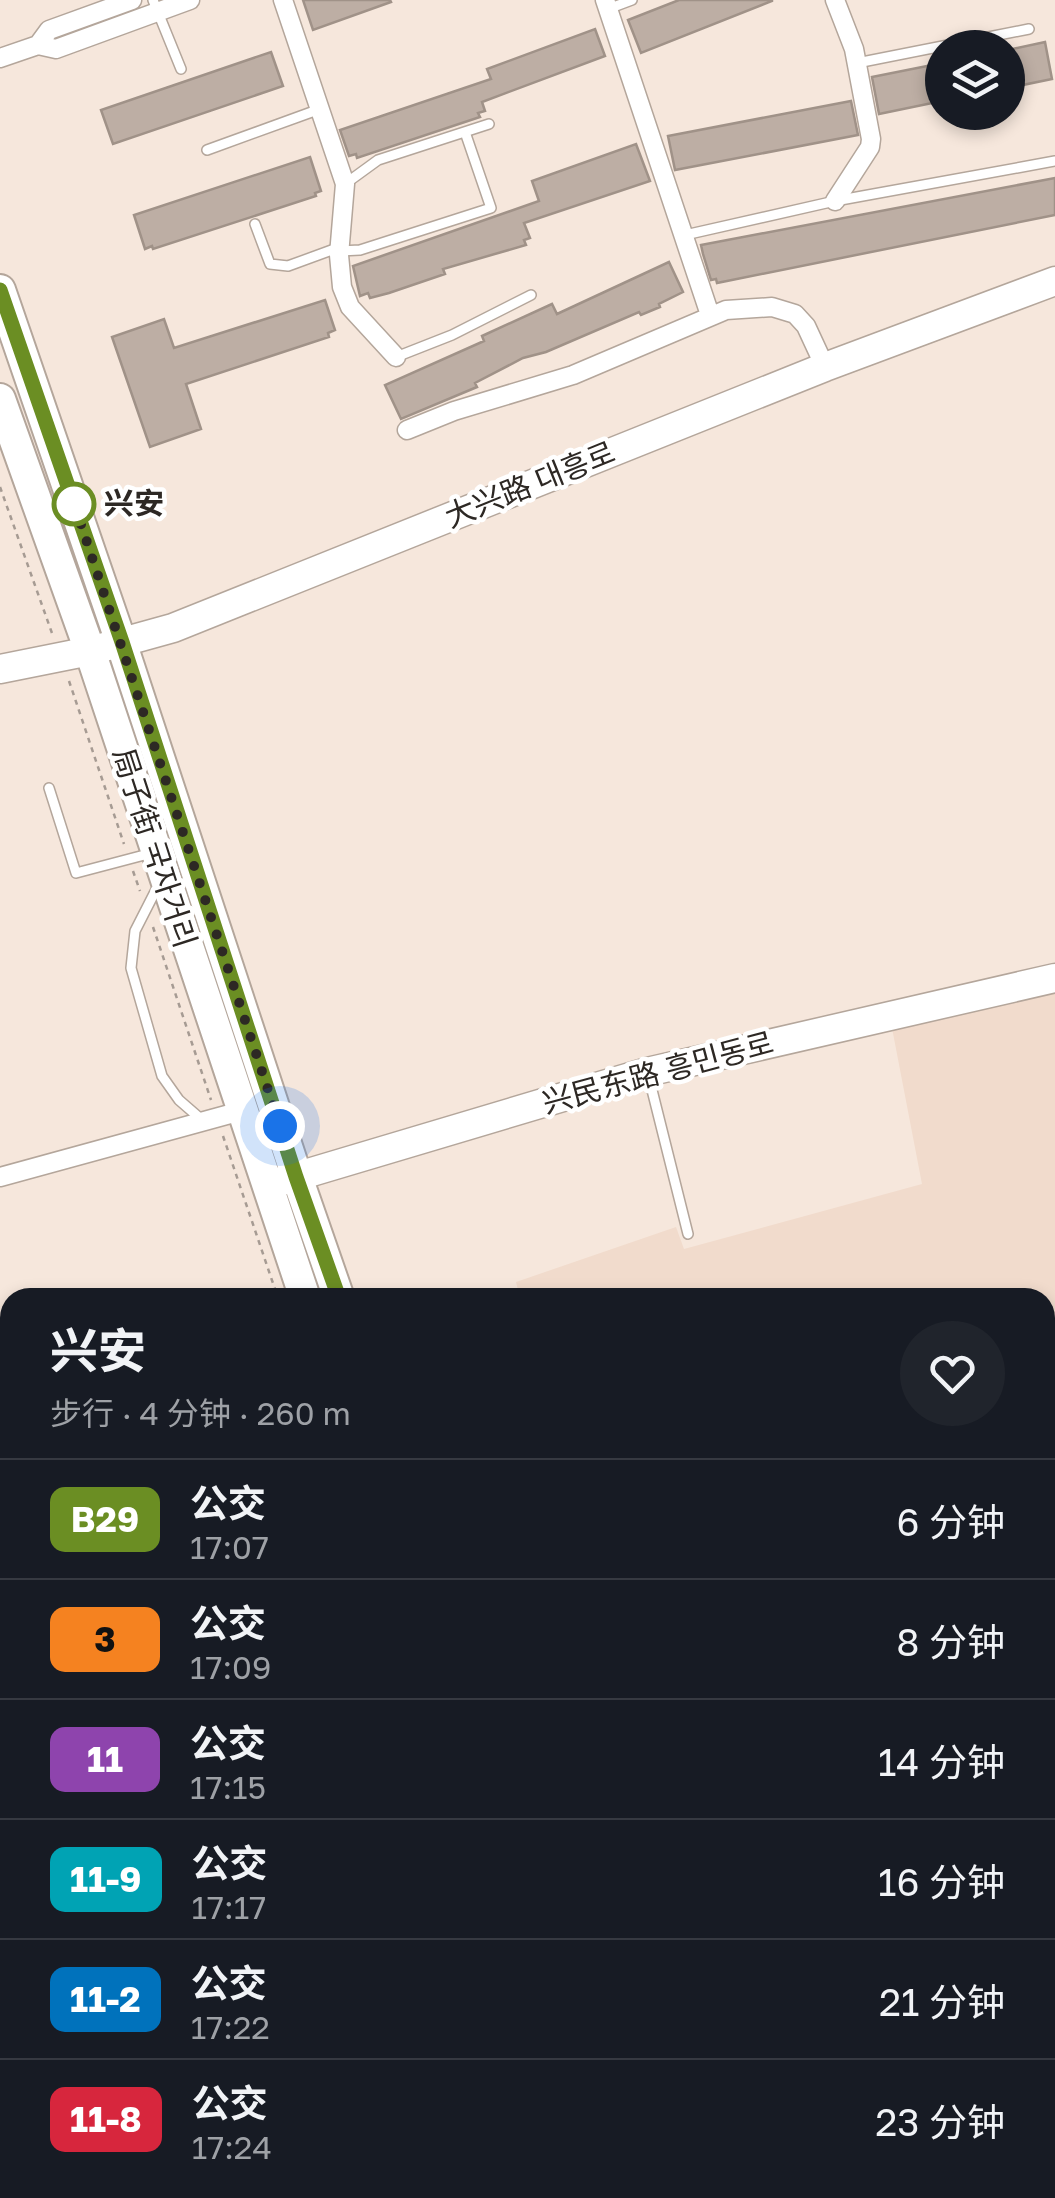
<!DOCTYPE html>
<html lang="zh">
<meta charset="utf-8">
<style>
body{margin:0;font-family:"Golos Text","Noto Sans SC","Noto Sans KR",sans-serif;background:#20242c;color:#f1f3f6;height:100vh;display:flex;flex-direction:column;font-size:38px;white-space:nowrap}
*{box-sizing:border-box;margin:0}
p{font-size:32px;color:#9ea1a6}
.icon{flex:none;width:55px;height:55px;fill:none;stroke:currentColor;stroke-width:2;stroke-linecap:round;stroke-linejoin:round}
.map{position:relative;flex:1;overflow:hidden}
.side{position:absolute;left:0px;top:1288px;width:1055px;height:912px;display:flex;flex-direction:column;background:#171b24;border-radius:30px 30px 0 0;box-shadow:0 5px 15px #0003}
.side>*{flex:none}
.badge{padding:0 20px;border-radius:15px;font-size:35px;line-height:65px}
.controls{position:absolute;left:925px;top:30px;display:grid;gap:20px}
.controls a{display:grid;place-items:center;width:100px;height:100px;border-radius:50%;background:#171b24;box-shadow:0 5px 15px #0003;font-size:50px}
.you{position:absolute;width:50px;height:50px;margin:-25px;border:8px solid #fff;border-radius:50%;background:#1a73e8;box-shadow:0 0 0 15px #1a73e833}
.map>.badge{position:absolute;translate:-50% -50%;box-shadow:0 0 0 5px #fff}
.round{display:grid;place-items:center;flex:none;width:105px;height:105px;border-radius:52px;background:#20242c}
.summary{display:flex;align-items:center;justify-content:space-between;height:170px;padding:0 50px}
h1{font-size:48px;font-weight:700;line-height:75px}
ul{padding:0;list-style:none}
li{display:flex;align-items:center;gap:30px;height:120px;padding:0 50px;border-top:2px solid #363941}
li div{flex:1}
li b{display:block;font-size:38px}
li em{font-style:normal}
li .badge{min-width:110px;font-weight:700;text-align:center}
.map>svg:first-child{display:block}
</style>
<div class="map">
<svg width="1055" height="2198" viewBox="0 0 1055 2198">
<rect width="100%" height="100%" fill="#f6e7dc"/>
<path fill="#f1dbcc" d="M 1055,990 L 1055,1418 L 1045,1421 L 1045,1298 L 520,1298 L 516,1282 L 676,1227 L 684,1249 L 922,1184 L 892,1028 Z
M 0,1836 L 10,1866 L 10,1905 L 3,1907 L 10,1934 L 10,1960 L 0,1963 Z
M 1055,2053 L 1055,2198 L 864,2198 L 858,2190 L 1045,2190 L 1045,2055 Z"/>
<path fill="#bdaea4" stroke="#a09288" stroke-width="2.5" d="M 303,0 L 390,0 L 391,2 L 313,30 Z
M 679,0 L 772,0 L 772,1 L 641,53 L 628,20 Z
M 595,29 L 605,56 L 482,102 L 485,111 L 478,113 L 480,117 L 357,158 L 356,154 L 349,156 L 340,130 L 491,79 L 487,69 Z
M 1045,42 L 1052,79 L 1008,88 L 1008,50 Z
M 271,52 L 283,86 L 113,144 L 101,110 Z
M 942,63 L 942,101 L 879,114 L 872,77 Z
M 851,101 L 858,135 L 675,170 L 668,136 Z
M 636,144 L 650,181 L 524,223 L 530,238 L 524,240 L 526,245 L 443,269 L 445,274 L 389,293 L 370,298 L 368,293 L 360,296 L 353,266 L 539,201 L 532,181 Z
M 310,157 L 321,191 L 315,193 L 316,196 L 153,249 L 152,246 L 145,249 L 134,215 Z
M 1055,178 L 1055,215 L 717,283 L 716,279 L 711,280 L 703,254 L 701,245 Z
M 669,262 L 683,292 L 659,304 L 660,307 L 641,315 L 639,312 L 546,352 L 523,358 L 475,383 L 477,387 L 401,419 L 385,385 L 484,341 L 482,336 L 552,304 L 557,314 Z
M 325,300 L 335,330 L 328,333 L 329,337 L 186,384 L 201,429 L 150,447 L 112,337 L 164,319 L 174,348 Z"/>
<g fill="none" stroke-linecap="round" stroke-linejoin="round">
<defs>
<path id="lane" d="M 153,0 L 181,69
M 608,9 L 632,0
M 857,63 L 1029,29
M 207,150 L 320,109
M 345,184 L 378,160 L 489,124
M 255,224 L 270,264 L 288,266 L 340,247
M 685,235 L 835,201 L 1055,161
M 340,251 L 360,250 L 491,208 L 465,132
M 396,357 L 452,335 L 531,295
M 49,788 L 76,873 L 152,853
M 160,882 L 135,931 L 131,968 L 162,1076 L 179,1100 L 202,1120
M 648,1074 L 688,1234
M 0,1416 L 10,1430"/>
<path id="street" d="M 283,0 L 345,184 L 339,255 L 342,287 L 350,307 L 396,357
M 605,0 L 710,315
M 38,45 L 49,30 L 132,0
M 0,58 L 38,45 L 56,49 L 190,0
M 835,201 L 870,147 L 871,139 L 854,49 L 835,0
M 407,430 L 454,411 L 573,375 L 726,310 L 772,307 L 795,314 L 806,326 L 825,367
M 0,1177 L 241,1111
M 0,1763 L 10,1760
M 68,2198 L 96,2190"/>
<path id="secondary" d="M 0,669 L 90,651 L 173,628 L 825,367 L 1055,281
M 278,1182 L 647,1072 L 1055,978"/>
<path id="primary" d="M 0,290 L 121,642 L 297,1177 L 339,1298
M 0,399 L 90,651 L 305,1298
M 763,2190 L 768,2198
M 801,2190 L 806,2198"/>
</defs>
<use href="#lane" stroke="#b4a69b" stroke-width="12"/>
<use href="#street" stroke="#b4a69b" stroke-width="21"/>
<use href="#secondary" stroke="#b4a69b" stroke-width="31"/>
<use href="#primary" stroke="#b4a69b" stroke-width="34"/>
<path stroke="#a69b93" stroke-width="2.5" stroke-dasharray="5 5" stroke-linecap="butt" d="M 0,487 L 53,636
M 69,681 L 124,844
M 133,871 L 140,891
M 153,927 L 211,1100
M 223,1136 L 278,1298"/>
<use href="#lane" stroke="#fff" stroke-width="9"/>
<use href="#street" stroke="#fff" stroke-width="18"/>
<use href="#secondary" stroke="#fff" stroke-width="28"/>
<use href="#primary" stroke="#fff" stroke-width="30"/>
</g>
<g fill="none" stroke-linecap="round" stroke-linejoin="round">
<defs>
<path id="line" d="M 0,290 L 122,642 L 296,1177 L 339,1298"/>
</defs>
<use href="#line" stroke="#fff" stroke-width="22"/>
<use href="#line" stroke="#6b8e23" stroke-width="15"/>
<path stroke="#2d2824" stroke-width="10" stroke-dasharray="0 18" d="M 74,504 L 72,497 L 280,1126"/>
</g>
<circle fill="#fff" stroke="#6b8e23" stroke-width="5" cx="74" cy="504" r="20"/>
<g text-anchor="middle" stroke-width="9" stroke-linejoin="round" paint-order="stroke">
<g font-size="30" fill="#2d2824" stroke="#fff">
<text transform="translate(530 485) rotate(-22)" y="10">大兴路 대흥로</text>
<text transform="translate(154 848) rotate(72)" y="10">局子街 국자거리</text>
<text transform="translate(658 1073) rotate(-15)" y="10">兴民东路 흥민동로</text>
</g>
<g font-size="30" font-weight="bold" fill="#2d2824" stroke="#fff" text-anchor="start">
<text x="104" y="514">兴安</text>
</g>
</g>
</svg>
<div class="controls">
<a><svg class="icon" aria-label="layers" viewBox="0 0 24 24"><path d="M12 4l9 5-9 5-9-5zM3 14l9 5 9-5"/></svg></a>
</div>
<div class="you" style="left:280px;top:1126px"></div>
<section class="side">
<div class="summary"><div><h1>兴安</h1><p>步行 · 4 分钟 · 260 m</p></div><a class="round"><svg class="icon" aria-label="heart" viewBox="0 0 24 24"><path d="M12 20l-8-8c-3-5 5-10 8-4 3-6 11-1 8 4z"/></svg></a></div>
<ul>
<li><span class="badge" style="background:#6b8e23;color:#fff">B29</span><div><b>公交</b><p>17:07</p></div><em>6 分钟</em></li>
<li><span class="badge" style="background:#f58220;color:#111">3</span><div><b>公交</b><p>17:09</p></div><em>8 分钟</em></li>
<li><span class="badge" style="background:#8e44ad;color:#fff">11</span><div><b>公交</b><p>17:15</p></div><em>14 分钟</em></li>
<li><span class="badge" style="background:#00a3b4;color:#fff">11-9</span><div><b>公交</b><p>17:17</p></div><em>16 分钟</em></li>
<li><span class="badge" style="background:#0072bc;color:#fff">11-2</span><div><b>公交</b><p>17:22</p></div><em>21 分钟</em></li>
<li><span class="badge" style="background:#d7263d;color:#fff">11-8</span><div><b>公交</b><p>17:24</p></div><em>23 分钟</em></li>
</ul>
</section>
</div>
